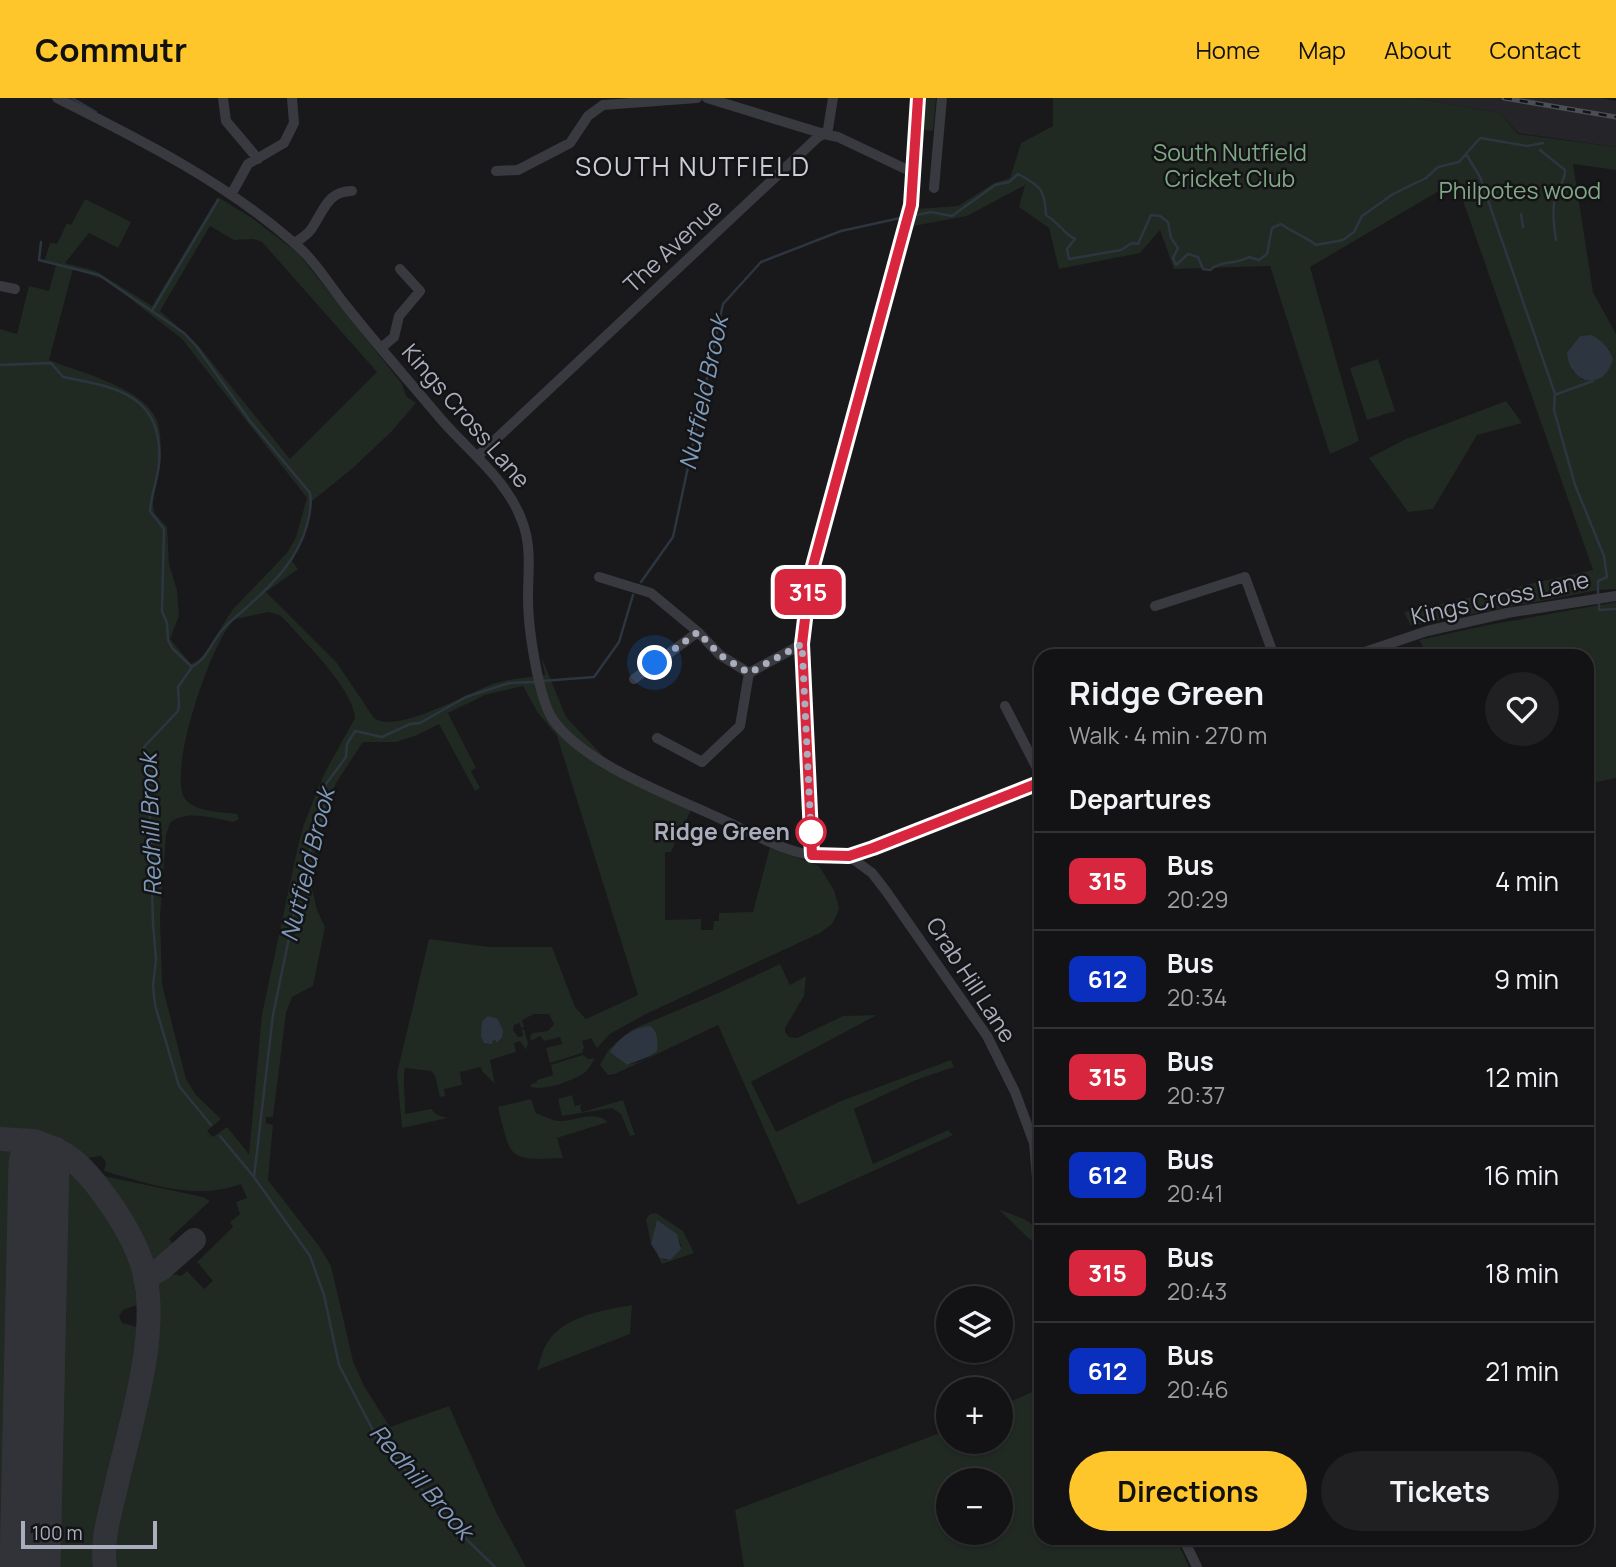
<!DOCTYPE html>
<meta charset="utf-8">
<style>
body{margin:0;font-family:Manrope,sans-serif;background:#202022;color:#f1f3f6;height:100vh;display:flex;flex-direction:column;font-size:26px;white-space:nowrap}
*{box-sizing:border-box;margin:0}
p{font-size:23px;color:#9d9ea0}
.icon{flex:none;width:38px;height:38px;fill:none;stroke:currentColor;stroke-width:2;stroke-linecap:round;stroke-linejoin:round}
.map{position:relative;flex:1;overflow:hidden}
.panel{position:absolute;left:1034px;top:551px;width:560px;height:896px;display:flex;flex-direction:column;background:#131214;border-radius:21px;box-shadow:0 2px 5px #0004,0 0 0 2px #323234}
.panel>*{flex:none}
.badge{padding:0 14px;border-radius:10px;font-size:24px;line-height:46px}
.controls{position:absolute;left:936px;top:1188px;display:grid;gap:14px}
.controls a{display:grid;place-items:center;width:77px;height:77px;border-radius:50%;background:#131214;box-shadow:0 2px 5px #0004,0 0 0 2px #323234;font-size:35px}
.scale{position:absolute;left:21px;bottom:18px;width:136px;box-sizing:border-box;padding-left:7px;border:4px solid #aaaebc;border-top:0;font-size:19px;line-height:24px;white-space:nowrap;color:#aaaebc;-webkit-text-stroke:5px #141316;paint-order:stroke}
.you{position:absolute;width:35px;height:35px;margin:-18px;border:5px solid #fff;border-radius:50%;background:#1a73e8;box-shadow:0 0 0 10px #1a73e833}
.map>.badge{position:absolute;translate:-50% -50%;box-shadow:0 0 0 4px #fff}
h2{padding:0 35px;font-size:26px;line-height:63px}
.round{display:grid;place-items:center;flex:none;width:74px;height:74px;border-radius:37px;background:#202022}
.summary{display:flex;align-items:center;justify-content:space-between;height:119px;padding:0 35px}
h1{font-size:33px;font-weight:700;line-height:52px}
.button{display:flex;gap:14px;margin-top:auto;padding:14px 35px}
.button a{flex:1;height:80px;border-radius:42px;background:#ffc62c;color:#111;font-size:28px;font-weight:700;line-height:80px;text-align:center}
.button a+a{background:#202022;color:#f1f3f6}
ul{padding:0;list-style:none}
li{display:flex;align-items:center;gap:21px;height:98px;padding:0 35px;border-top:2px solid #323234}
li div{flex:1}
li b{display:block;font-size:26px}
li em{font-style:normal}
li .badge{min-width:77px;font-weight:700;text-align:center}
header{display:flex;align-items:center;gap:42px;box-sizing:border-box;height:98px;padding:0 35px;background:#ffc62c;color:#111}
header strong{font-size:33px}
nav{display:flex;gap:38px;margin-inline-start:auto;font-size:24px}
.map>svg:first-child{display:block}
</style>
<header>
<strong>Commutr</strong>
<nav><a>Home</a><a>Map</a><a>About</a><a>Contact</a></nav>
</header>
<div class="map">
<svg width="1616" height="1469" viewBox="0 0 1616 1469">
<rect width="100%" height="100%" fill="#19181b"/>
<path fill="#252428" d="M 1416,0 L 1601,0 L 1616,3 L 1616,49 L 1518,35 L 1500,15 Z"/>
<path fill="#202922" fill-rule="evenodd" d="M 924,0 L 936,0 L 933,33 L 923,32 Z
M 1053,0 L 1415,0 L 1500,15 L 1518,36 L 1616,49 L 1616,72 L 1573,66 L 1593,194 L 1616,236 L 1616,491 L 1598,492 L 1411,528 L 1404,514 L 1593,472 L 1456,83 L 1310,169 L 1359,343 L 1330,356 L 1270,168 L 1174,171 L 1160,132 L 1140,155 L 1059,171 L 1049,130 L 1019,109 L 1025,87 L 967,118 L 913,128 L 916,111 L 958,108 L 994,85 L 1010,80 L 1021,45 L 1053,28 ZM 1592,237 L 1610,252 L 1583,282 L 1572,273 Z
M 218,99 L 252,120 L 298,155 L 402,286 L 406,298 L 416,305 L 391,334 L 354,369 L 311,404 L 304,439 L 292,463 L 298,471 L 266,494 L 337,565 L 374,620 C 397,637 470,593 496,585 C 512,580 528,580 545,577 L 541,558 L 566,619 L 602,657 L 597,664 L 691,712 L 671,754 L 665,754 L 665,822 L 701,821 L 701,832 L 713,832 L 714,823 L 719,823 L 719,815 L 753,814 L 770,749 L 819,768 L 834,792 L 839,810 L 837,816 L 832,826 L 820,835 L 644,917 L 610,936 L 597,950 L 591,940 L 582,943 L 584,949 L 582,955 L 550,965 L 546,950 L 562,946 L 560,939 L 545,943 L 540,938 L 531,943 L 530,938 L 533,935 L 548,933 L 554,926 L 549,916 L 534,916 L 522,922 L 524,929 L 521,930 L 520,925 L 514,927 L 513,932 L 518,939 L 523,938 L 522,932 L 524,931 L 528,945 L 526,952 L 520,943 L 514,945 L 516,954 L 490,962 L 495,986 L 482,973 L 481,969 L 460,974 L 462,987 L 444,991 L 445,998 L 440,999 L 435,978 L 431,973 L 405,970 C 402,985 406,1000 405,1016 L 431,1011 L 437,1017 L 448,1020 L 402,1030 L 397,975 L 429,841 L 489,849 L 552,849 L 575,909 L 586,921 L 638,897 L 557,638 L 538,615 L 523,588 L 485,597 L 448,615 L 476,670 L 471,673 L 480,690 L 475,693 L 439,626 L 415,638 L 396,644 L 363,644 L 336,685 L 315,754 L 312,772 L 312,791 L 317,812 L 325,829 L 313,888 L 292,899 L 286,915 L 273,1019 L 266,1019 L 266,1025 L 273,1027 L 268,1082 L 319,1148 L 331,1168 L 353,1263 L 364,1288 L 390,1329 L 449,1308 L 496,1414 L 526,1469 L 112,1469 L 111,1446 L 153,1246 L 156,1224 L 153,1189 C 160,1177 168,1173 181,1178 L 187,1173 L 204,1191 L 213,1183 L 197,1164 L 233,1129 L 230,1124 L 240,1116 L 236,1104 L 247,1100 L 241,1086 C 196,1103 149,1086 104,1073 L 106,1064 L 101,1058 L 80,1061 L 43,1034 L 0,1032 L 0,231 L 17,236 L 29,188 L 49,193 L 56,167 L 44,164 L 50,145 L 57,146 L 67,125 L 71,127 L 85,101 L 131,124 L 118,150 L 89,135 L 65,165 L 96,173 L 152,208 ZM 210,128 L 234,142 L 253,141 L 262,144 L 377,274 L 290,361 L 197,246 L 160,213 ZM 73,171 L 106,182 L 182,241 L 307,400 L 296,439 L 287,455 L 233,511 L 202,560 L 191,566 L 170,541 L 179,518 L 177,492 L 169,466 L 167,429 L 155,416 L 153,409 C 153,392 160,377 161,360 C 161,348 161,333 157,322 C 143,289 79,274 49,262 ZM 269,514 L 279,517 L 285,522 C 305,545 352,589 355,620 L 324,676 L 304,726 L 298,748 L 262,916 L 249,1056 L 227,1029 L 213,1039 L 207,1033 L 221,1021 L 196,997 L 186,981 L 162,886 L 160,819 L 166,737 L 170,725 C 186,711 213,720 233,724 L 239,721 L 237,716 C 222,714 196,714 186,702 C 165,680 212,540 235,521 Z
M 1378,261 L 1395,313 L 1367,322 L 1350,270 Z
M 1506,303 L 1522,325 L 1477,337 L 1433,411 L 1408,414 L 1369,360 L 1406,341 Z
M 1616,504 L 1616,680 L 1587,686 L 1587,558 L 1428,558 L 1419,542 L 1488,527 Z
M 780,866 L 790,887 L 806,878 L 804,898 L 785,930 L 785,934 L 789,939 L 797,940 L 843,918 L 877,917 L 751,984 L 776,1034 L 841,1003 L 951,962 L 954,969 L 916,982 L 854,1011 L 873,1066 L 948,1032 L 953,1037 L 798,1107 L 718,927 L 615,976 L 608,977 L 600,967 L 609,951 L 633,931 L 714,897 ZM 642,929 L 657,950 C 654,960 637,965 627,967 L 611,954 L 615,945 Z
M 583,957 L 588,961 L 595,960 C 592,965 590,970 585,974 C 574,983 544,993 531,989 L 530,987 L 537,984 L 537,982 L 553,977 L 551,967 Z
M 572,997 L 575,1008 L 582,1006 L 580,1009 L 582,1014 L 623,1002 L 635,1037 L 630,1038 L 621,1016 L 612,1010 L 562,1018 L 558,1001 Z
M 531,1001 L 536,1015 C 543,1018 551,1022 558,1023 C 575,1024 592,1011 608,1024 L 557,1040 L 563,1060 C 507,1063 511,1061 498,1009 Z
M 0,1050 C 15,1050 35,1050 48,1056 C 81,1071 115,1118 128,1150 C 134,1163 137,1178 139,1192 L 134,1195 L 139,1195 L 140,1206 L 123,1212 L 119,1218 L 122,1225 L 134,1228 L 140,1232 L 139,1246 L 98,1441 L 97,1469 L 0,1469 Z
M 104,1078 L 203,1099 L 210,1103 L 169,1141 L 177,1151 L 161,1166 L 153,1167 L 149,1165 L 138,1140 L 103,1085 Z
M 998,1111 L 1024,1121 L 1041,1132 L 1041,1152 Z
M 656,1115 L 683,1133 L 694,1155 L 662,1166 L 657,1156 L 664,1162 L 670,1162 L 681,1148 C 679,1135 666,1131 655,1126 L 656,1132 L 651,1146 L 646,1121 L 650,1116 Z
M 632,1207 L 630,1236 L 537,1272 C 540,1263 542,1253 547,1245 C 563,1218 604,1212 632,1207 Z
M 1041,1290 L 1041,1440 L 1176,1440 L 1189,1469 L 744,1469 L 735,1412 L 948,1332 L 948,1344 L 1001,1344 L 1001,1308 ZM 948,1382 L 1001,1382 L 1001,1435 L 948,1435 Z"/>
<path fill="#2d3640" d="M 1592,237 C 1603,244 1609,249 1613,261 C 1604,294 1570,287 1567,255 L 1580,238 Z
M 488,918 L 498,921 L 503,933 L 502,940 L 496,945 L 496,942 L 492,943 L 492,946 L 484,945 L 481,938 L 482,923 Z
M 650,928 C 658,933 658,944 657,953 L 650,958 L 627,967 L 610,954 C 618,940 634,929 650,928 Z
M 657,1122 L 677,1136 L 681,1151 L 670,1162 L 660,1160 L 651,1146 Z"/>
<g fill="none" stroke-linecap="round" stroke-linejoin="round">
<path stroke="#2d3640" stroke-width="2.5" d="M 72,0 L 96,14
M 1540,52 L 1565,72 C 1566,83 1557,89 1555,99 C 1552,114 1554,128 1556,142
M 1466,56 L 1480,79 L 1555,296 L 1554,312 L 1575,387 L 1604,458 L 1607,479 L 1598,483 L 1598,496
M 1521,116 L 1523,129
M 911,118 L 931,114 L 952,118 L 995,87 L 1009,84 L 1018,76 C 1041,88 1045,92 1046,117 C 1058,124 1064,136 1075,141 L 1067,151 L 1069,161 L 1121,152 L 1132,145 L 1138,146 L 1151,117 L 1160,118 L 1168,124 L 1171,140 L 1178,150 L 1173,160 L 1176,167 L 1188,156 L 1198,159 L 1203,171 L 1210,172 C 1221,162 1236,167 1249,159 L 1259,162 L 1267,156 L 1272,130 L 1281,126 C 1293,135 1305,138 1316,147 L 1343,142 L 1354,134 L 1362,118 L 1393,96 L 1426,80 L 1438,69 L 1459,64 L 1480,40 L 1527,48 L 1543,45
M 41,144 L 39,162 L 99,177 L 184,235 L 197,249 L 250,323 L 310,395 C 312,406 310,416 307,427 C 298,461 273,486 247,509 C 239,517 230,523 223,531 C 212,543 207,561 193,568
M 153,211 L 218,102
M 0,267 L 51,265 L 63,279 C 116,289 164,297 159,365 C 158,381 151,397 150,413 L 164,431 L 162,513 L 167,525 L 168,542 L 172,550 L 192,569 L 178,589 L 179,606 L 178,613 L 144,649 L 149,683 L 153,825 L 156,861 L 153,888 L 155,907 L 179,988 L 211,1027
M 1557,296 L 1593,283
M 641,484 L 673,439 L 723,206 L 761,164 L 841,133 L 905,119
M 1599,506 L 1599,512 L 1616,511
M 542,583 L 594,579 L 619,544 L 633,497
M 220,1038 L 254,1079 L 310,1158 L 324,1197 L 339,1267 L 377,1340 L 463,1438 L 495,1469
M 254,1079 L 273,917 L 303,772 L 324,714 L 326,686 L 346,659 L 347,646 L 355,633 L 382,639 L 410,626 L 420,625 L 466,599 L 509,585 L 536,584"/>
<path stroke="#323338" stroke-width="24" d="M 0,1041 L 34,1043 L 56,1051
M 41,1054 L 48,1050 C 70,1053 92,1080 104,1097 C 121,1120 137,1146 144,1173 C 160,1235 131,1323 117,1385 C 111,1412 101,1440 105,1469
M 145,1180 L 161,1171 L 194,1142"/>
<path stroke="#323338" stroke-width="61" d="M 30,1469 L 39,1065"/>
<path stroke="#393a40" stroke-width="10" d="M 57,0 C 139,41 223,83 293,144 C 314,161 330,188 347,209 C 377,247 409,283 440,320 C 468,353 507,381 522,423 C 532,448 528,474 528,500 C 528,528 538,602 554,623 C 586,667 670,697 719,720 C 750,734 780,752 814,758 C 835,761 853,757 873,750 L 1041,684
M 223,0 L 226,23 L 258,61
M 707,0 L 824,36 L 828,31 L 833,0
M 496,73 L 518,72 L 570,45 L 588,18 L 603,7 L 697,0
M 934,90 L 942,0
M 232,95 L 248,66 L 284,45 L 294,25 L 292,0
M 295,145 C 301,140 309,136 312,130 C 324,112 328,93 352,93
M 0,188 L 15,191
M 381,250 L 394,239 L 399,218 L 420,193 L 400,171
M 478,358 L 818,39 L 824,36 L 838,39 L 914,75
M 599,479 L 651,495 L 698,534 L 720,557 L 749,575
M 1155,508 L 1245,479 L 1274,558
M 1353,558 L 1427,533 L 1507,515 L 1616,498
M 634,581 L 698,534
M 1005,608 L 1041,678
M 657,640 L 702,664 L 740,628 L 749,575 L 802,546
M 812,757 L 802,546 L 810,479 L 911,107 L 918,0
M 849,758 L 872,775 L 886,793 L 987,938 L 1015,994 L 1034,1045 L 1038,1092 L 1041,1099
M 1183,1440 L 1197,1469"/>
<defs>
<path id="rail" d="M 1504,0 L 1616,19"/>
</defs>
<use href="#rail" stroke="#4c4e55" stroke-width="5"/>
<use href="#rail" stroke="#141316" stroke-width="2.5" stroke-dasharray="8" stroke-linecap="butt"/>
</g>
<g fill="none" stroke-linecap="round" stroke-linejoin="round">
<defs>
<path id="line" d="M 918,0 L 911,107 L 810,479 L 802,546 L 812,757 L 849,758 L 873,750 L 1041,684"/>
</defs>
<use href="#line" stroke="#fff" stroke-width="16"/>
<use href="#line" stroke="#d7263d" stroke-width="10"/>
<path stroke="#aaaebc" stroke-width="7" stroke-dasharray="0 12.6" d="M 655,565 L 698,534 L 720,557 L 749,575 L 802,546 L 811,734"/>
</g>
<circle fill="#fff" stroke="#d7263d" stroke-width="3.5" cx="811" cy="734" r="14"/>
<g text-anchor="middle" stroke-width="5" stroke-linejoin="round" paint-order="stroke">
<g font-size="23" fill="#7fa885" stroke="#141316">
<text x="1230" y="63">South Nutfield<tspan x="1230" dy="26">Cricket Club</tspan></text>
<text x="1520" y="101">Philpotes wood</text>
</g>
<g font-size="23" fill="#aaaebc" stroke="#141316">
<text transform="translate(673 148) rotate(-43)" y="8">The Avenue</text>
<text transform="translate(466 318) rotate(49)" y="8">Kings Cross Lane</text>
<text transform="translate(1500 500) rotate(-12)" y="8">Kings Cross Lane</text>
<text transform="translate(971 882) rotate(57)" y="8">Crab Hill Lane</text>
</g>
<g font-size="23" font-weight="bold" fill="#aaaebc" stroke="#141316" text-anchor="end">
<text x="790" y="742">Ridge Green</text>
</g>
<g font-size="24" font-style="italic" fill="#7e9ab9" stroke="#141316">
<text transform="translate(704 295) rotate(-78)" y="8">Nutfield Brook</text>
<text transform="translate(151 727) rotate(-92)" y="8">Redhill Brook</text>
<text transform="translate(308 767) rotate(-76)" y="8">Nutfield Brook</text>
<text transform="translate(421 1384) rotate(49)" y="8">Redhill Brook</text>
</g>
<g font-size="26" letter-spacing="2" fill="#cbced7" stroke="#141316">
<text x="693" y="78">SOUTH NUTFIELD</text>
</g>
</g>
</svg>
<div class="controls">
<a><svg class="icon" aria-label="layers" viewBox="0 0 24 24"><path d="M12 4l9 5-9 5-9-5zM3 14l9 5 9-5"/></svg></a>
<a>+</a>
<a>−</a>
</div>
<div class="scale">100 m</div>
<div class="you" style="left:655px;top:565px"></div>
<b class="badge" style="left:808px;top:494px;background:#d7263d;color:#fff">315</b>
<section class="panel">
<div class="summary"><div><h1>Ridge Green</h1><p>Walk · 4 min · 270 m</p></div><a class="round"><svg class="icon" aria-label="heart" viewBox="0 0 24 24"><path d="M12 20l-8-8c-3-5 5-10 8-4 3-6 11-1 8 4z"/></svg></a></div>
<h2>Departures</h2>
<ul>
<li><span class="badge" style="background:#d7263d;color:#fff">315</span><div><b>Bus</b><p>20:29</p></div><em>4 min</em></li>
<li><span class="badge" style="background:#0a2ebe;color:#fff">612</span><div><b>Bus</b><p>20:34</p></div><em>9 min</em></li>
<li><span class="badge" style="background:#d7263d;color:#fff">315</span><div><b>Bus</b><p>20:37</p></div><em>12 min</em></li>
<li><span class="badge" style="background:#0a2ebe;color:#fff">612</span><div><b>Bus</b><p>20:41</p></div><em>16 min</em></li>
<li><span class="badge" style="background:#d7263d;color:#fff">315</span><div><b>Bus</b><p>20:43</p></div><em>18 min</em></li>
<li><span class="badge" style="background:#0a2ebe;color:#fff">612</span><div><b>Bus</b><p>20:46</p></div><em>21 min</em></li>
</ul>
<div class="button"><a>Directions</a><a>Tickets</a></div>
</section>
</div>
